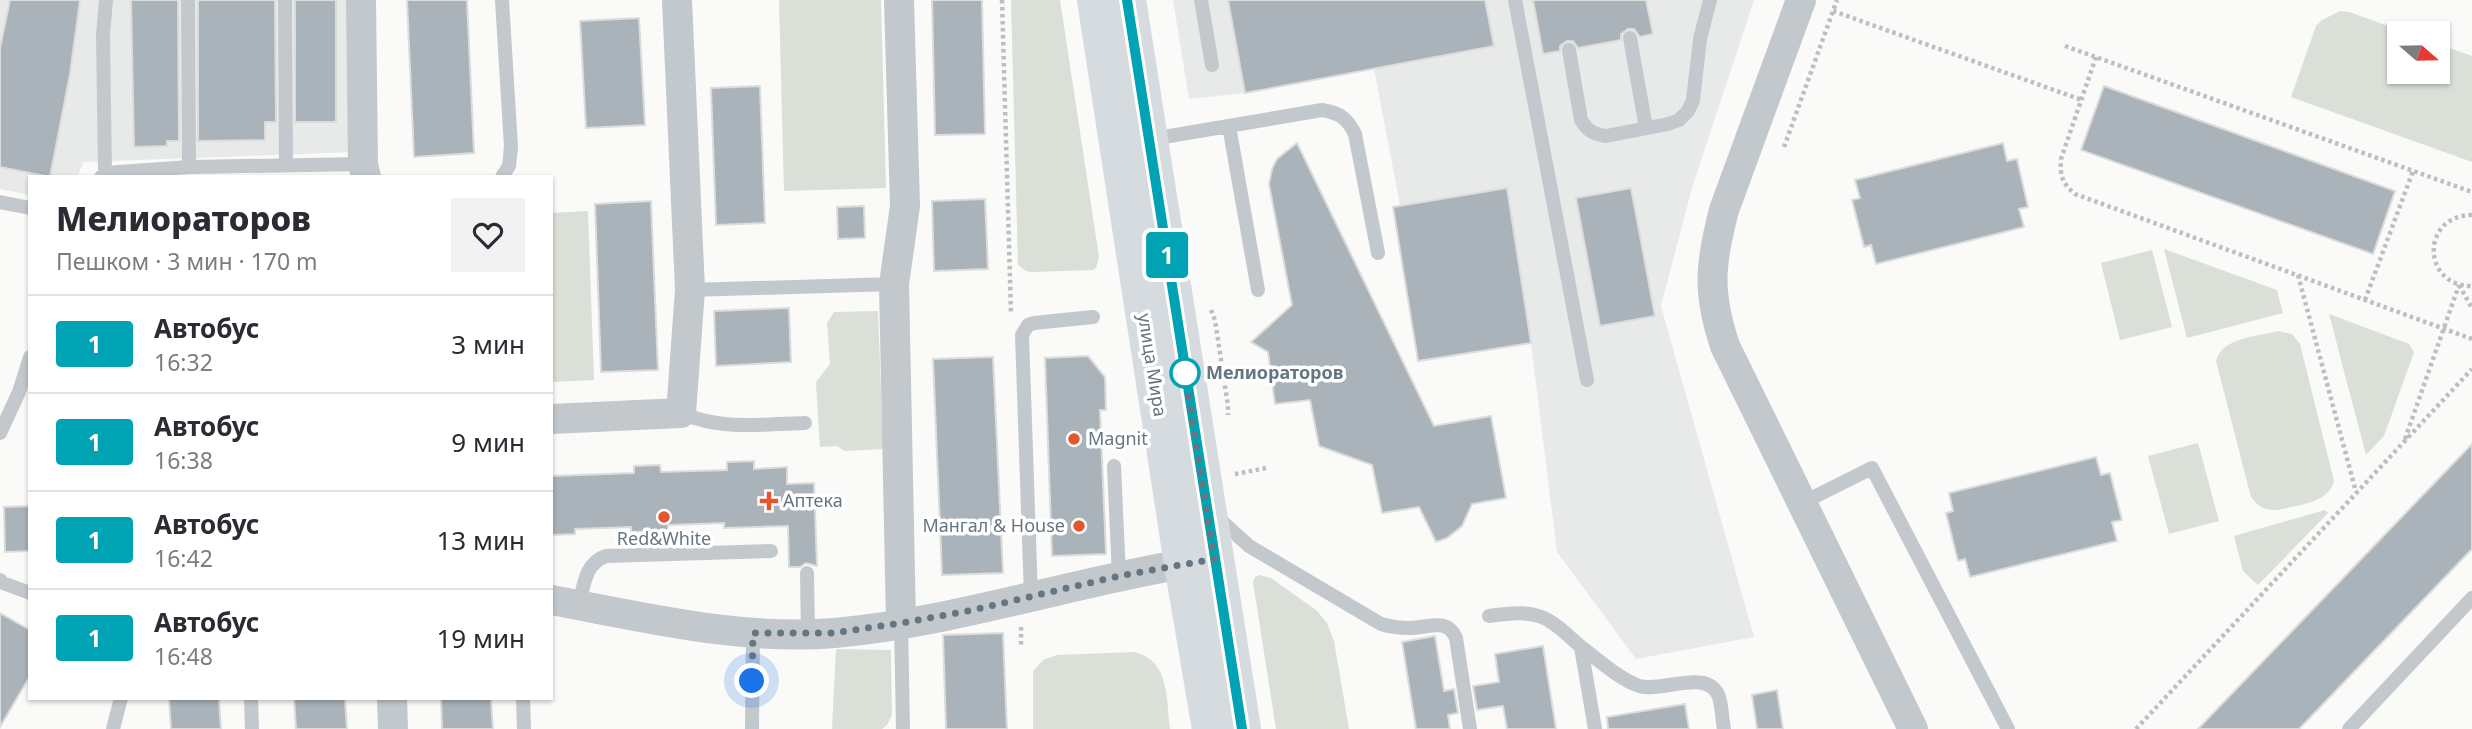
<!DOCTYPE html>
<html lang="ru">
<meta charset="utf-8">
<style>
body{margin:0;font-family:"Noto Sans",sans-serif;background:#f2f2f3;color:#2b2b33;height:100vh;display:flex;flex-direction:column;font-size:26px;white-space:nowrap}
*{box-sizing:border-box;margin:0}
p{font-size:23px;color:#7c7c81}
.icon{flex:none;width:38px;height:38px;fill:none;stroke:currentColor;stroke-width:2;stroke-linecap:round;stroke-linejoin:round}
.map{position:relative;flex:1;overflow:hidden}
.side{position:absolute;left:28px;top:175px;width:525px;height:525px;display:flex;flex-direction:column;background:#fff;border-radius:0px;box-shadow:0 2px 5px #0004}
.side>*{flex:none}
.badge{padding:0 14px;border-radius:5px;font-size:24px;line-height:46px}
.needle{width:46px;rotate:110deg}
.fabs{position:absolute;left:2387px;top:21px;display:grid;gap:14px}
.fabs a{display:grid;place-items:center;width:63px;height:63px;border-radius:0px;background:#fff;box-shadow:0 2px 5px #0004;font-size:35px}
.you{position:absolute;width:35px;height:35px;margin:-18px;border:5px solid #fff;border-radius:50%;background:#1a73e8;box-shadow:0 0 0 10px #1a73e833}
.map>.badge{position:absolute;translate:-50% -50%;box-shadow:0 0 0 4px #fff}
.round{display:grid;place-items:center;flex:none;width:74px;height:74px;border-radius:0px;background:#f2f2f3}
.head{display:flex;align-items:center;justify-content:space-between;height:119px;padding:0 28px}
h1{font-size:33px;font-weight:800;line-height:52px}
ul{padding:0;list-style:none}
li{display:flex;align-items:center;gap:21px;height:98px;padding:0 28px;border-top:2px solid #e1e1e2}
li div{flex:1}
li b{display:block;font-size:26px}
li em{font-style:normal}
li .badge{min-width:77px;font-weight:700;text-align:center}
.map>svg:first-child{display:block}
</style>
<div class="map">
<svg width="2472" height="729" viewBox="0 0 2472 729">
<rect width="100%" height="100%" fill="#fafaf8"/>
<path fill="#e8e9e9" d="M 0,0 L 355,0 L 357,152 L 84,162 L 77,177 L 30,177 L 30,195 L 0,189 Z
M 1173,0 L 1754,0 L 1692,188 L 1661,306 L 1754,637 L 1636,659 L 1557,552 L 1531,343 L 1418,361 L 1393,207 L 1400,205 L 1374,69 L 1245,93 L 1189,99 Z"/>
<path fill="#dadfd7" d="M 779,0 L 881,0 L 886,188 L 784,191 Z
M 1011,0 L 1060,0 L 1099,257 L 1096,268 L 1093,270 L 1031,272 L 1026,271 L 1018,265 Z
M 2340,11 L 2349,12 L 2408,33 L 2399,33 L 2399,72 L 2438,72 L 2438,44 L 2472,56 L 2472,162 L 2291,97 L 2316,26 L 2322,20 Z
M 588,211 L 594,380 L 551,382 L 551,213 Z
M 2164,249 L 2277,290 L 2283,313 L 2187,338 Z
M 2152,250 L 2172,327 L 2120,340 L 2101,263 Z
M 878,311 L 883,449 L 845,451 L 837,446 L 820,447 L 816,382 L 830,364 L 827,323 L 834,312 Z
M 2329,314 L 2409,344 L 2414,352 L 2384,436 L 2366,455 Z
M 2278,331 L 2292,334 L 2300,344 L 2334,481 C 2328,504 2297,505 2277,510 C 2264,510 2258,507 2251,497 L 2216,361 C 2223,337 2256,337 2278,331 Z
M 2198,443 L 2219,521 L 2169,534 L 2148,456 Z
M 2325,510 L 2328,513 L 2258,585 L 2243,571 L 2234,536 Z
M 1260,575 L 1271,578 L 1316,610 L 1327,623 L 1334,641 L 1349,729 L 1276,729 L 1253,582 L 1255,577 Z
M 836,649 L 891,650 L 892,715 L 887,725 L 882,729 L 832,729 Z
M 1135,652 C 1170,661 1166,699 1170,729 L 1033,729 L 1033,671 L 1043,660 L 1057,655 Z"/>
<path fill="#aab3b9" stroke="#dcdcda" stroke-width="2" d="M 10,0 L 80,0 L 70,74 L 50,177 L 0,167 L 0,48 Z
M 131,0 L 178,0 L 179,141 L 167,141 L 167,146 L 134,147 Z
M 198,0 L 275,0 L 276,122 L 265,122 L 265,140 L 198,141 Z
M 295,0 L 336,0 L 336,122 L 295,122 Z
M 407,0 L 467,0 L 474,153 L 414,157 Z
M 932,0 L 982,0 L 985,134 L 935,135 Z
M 1228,0 L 1485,0 L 1494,46 L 1245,93 Z
M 1533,0 L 1646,0 L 1653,34 L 1640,37 L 1634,29 L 1628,29 L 1621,34 L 1621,40 L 1578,48 L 1573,41 L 1567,41 L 1560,46 L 1560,51 L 1543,54 Z
M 639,18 L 645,125 L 586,128 L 580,21 Z
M 760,86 L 765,223 L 716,225 L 711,88 Z
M 2104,86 L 2395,191 L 2373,254 L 2081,150 Z
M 1297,143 L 1434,426 L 1491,416 L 1506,498 L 1472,504 L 1462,526 L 1447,538 L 1436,542 L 1419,507 L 1382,513 L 1372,465 L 1319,446 L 1310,400 L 1275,404 L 1268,352 L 1251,342 L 1292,305 L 1269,184 L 1272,169 L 1277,159 Z
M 2003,143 L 2007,161 L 2017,159 L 2028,207 L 2019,209 L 2024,227 L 1876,264 L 1871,245 L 1864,247 L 1852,200 L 1860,198 L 1855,180 Z
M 1507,188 L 1531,343 L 1418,361 L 1393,207 Z
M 1631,188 L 1655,316 L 1600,326 L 1576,198 Z
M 985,199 L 988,269 L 934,271 L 932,201 Z
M 651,201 L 658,370 L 601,372 L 595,204 Z
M 864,206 L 865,238 L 838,239 L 837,207 Z
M 789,308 L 791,362 L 716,366 L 714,311 Z
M 1088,356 L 1105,377 L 1106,410 L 1100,410 L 1106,554 L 1052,556 L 1045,358 Z
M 993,357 L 1003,573 L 942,575 L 933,359 Z
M 2472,444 L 2472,549 L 2299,729 L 2198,729 Z
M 2096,457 L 2101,475 L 2110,473 L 2122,520 L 2112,522 L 2117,541 L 1970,577 L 1965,559 L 1958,561 L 1946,513 L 1953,511 L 1949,493 Z
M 754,461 L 754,469 L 787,467 L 787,484 L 814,483 L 817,566 L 806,563 L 800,567 L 789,567 L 788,526 L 724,528 L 724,523 L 668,525 L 668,531 L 631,532 L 631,527 L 575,529 L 575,534 L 551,535 L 551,476 L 634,473 L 634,466 L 660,465 L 661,472 L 727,470 L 727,462 Z
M 30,506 L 30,551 L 5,552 L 4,507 Z
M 0,613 L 30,630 L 30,676 L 0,727 Z
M 1003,633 L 1007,729 L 946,729 L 943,635 Z
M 1435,636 L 1444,691 L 1454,689 L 1458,713 L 1448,715 L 1450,729 L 1416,729 L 1402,642 Z
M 1543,646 L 1556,729 L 1507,729 L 1503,706 L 1477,710 L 1473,686 L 1499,682 L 1495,654 Z
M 1777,690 L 1783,729 L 1757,729 L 1752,695 Z
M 169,698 L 219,698 L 221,729 L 171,729 Z
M 294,698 L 345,698 L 347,729 L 296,729 Z
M 441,698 L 491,698 L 493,729 L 442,729 Z
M 1685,704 L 1689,729 L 1608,729 L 1607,717 Z"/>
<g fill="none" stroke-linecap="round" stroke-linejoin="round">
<path stroke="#bbbfc2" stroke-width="4.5" stroke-dasharray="3.5 3.5" stroke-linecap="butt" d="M 1002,0 L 1011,314
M 1833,11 L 2082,100
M 2065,46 L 2472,192
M 2096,57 L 2061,159 C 2060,176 2062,183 2075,194 L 2472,339
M 1784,147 L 1837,0
M 2472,215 C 2421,215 2421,286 2472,286
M 2298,275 L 2356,492
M 2459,285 L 2472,308
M 2365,300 L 2413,171
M 1211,310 L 1215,320 L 1228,406 L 1228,415
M 2405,439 L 2459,285
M 1235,474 L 1266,468
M 1021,627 L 1021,647
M 2136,729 L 2472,369"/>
<path stroke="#c3c8cc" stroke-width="14" d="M 188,0 L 189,167
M 285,0 L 286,165
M 502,0 L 511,147 L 509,166 L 502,177
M 1201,0 L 1212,65
M 1515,0 L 1587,380
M 1630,38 L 1646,128
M 1569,50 L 1581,120 C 1588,131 1593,134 1606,136 L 1668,124 L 1679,120 L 1688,111 L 1693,100 L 1700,39 L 1710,0
M 1229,126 L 1258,290
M 1152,139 L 1322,110 C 1340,113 1347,118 1355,134 L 1378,253
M 105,173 L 103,35 L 106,0
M 101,177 L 105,173 L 189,167 L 363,164
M 0,202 L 30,208
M 690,290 L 894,284
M 681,413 C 724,431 759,424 805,423
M 0,433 L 19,392 L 30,357
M 1114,466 L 1119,576
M 1802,503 L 1872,468 L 2008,729
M 1217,517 L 1249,546 L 1381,624 C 1391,627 1400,628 1410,628 C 1428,628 1447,617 1456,638 L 1470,729
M 807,573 L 808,634
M 0,580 L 3,583 L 30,593
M 1031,596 L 1022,335 L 1028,325 L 1034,323 L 1093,317
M 579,605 C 584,585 585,563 606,556 L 771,551
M 1489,616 C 1539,609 1545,614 1581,647 L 1595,729
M 901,623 L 903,729
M 1581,647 C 1599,660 1619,679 1639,686 C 1662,693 1708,667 1719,697 C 1722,707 1722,719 1724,729
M 251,698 L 252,729
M 523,698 L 524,729
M 113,729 L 121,698
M 752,729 L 753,633
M 2349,729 L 2472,598"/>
<path stroke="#c3c8cc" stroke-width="30" d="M 361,0 L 363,164 L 366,177
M 899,0 L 905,206 L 894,284 L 901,623
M 1801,0 L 1724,210 C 1710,264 1707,292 1725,346 L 1913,729
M 551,419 L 681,413 L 690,290 L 677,0
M 551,600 C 644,617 740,641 835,633 C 953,622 1067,584 1183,564
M 392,698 L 393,729"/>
<path stroke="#d6dbdf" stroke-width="38" d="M 1096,0 L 1183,564 L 1211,729
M 1127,0 L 1242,729"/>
</g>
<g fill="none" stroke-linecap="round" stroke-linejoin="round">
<defs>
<path id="line" d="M 1127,0 L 1242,729"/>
</defs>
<use href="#line" stroke="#fff" stroke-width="16"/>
<use href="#line" stroke="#00a3b4" stroke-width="10"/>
<path stroke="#657683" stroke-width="7" stroke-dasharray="0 12.6" d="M 752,681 L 753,633 L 834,633 L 901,623 L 973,610 L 1119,576 L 1214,559 L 1185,373"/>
</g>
<circle fill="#fff" stroke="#00a3b4" stroke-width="3.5" cx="1185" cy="373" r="14"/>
<g fill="#e4572e" stroke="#fff" stroke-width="2.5">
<circle cx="1074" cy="439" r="7"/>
<path d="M765.5 490.5h7v7h7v7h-7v7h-7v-7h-7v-7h7z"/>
<circle cx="664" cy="517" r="7"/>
<circle cx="1079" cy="526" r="7"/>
</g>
<g text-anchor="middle" stroke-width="7" stroke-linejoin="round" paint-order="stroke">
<g font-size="18" fill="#657683" stroke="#fff">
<text transform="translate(1152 365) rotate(81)" y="6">улица Мира</text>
</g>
<g font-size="18" font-weight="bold" fill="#657683" stroke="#fff" text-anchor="start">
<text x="1206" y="379">Мелиораторов</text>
</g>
<g font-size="18" fill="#657683" stroke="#fff" text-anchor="start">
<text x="1088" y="445">Magnit</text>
<text x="783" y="507">Аптека</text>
<text x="1065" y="532" text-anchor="end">Мангал &amp; House</text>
<text x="664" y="545" text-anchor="middle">Red&amp;White</text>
</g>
</g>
</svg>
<div class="fabs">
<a><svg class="needle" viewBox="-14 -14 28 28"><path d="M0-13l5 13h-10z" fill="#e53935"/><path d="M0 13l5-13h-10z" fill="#7c7c81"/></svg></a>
</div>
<div class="you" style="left:752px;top:681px"></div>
<b class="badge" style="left:1167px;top:255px;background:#00a3b4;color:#fff">1</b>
<section class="side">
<div class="head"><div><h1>Мелиораторов</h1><p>Пешком · 3 мин · 170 m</p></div><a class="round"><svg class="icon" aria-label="heart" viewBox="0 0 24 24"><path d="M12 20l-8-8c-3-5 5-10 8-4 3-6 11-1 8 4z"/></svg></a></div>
<ul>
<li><span class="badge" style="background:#00a3b4;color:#fff">1</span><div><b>Автобус</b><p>16:32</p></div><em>3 мин</em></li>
<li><span class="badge" style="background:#00a3b4;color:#fff">1</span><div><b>Автобус</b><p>16:38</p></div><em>9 мин</em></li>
<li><span class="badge" style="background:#00a3b4;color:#fff">1</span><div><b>Автобус</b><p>16:42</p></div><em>13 мин</em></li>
<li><span class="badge" style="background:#00a3b4;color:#fff">1</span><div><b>Автобус</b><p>16:48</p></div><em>19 мин</em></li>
</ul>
</section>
</div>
